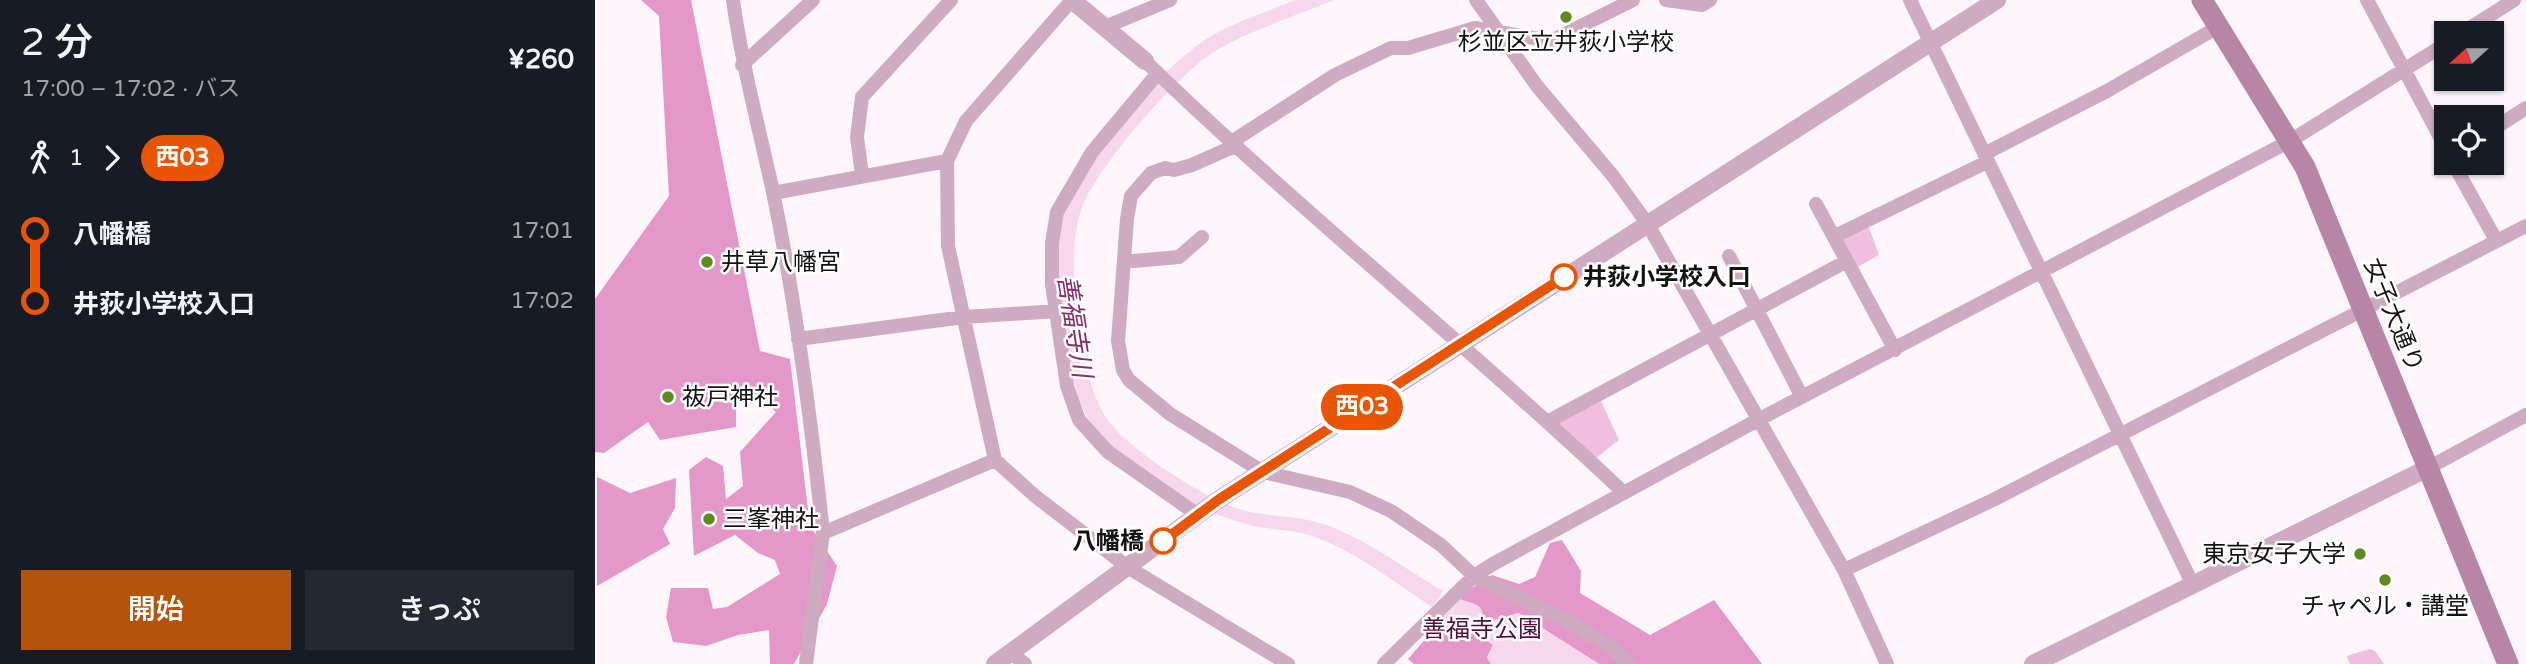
<!DOCTYPE html>
<html lang="ja">
<meta charset="utf-8">
<style>
body{margin:0;font-family:"Varela Round","Noto Sans JP",sans-serif;background:#242831;color:#f1f3f6;height:100vh;display:flex;flex-direction:column;font-size:26px;white-space:nowrap}
*{box-sizing:border-box;margin:0}
p{font-size:23px;color:#9ea1a6}
.icon{flex:none;width:38px;height:38px;fill:none;stroke:currentColor;stroke-width:2;stroke-linecap:round;stroke-linejoin:round}
.map{position:relative;flex:1;overflow:hidden}
.sheet{display:flex;flex-direction:column;background:#171b24;width:595px}
.sheet>*{flex:none}
.badge{padding:0 14px;border-radius:23px;font-size:24px;line-height:46px}
.needle{width:46px;rotate:249deg}
.tools{position:absolute;left:1839px;top:21px;display:grid;gap:14px}
.tools a{display:grid;place-items:center;width:70px;height:70px;border-radius:0px;background:#171b24;box-shadow:0 2px 5px #0004;font-size:35px}
.map>.badge{position:absolute;translate:-50% -50%;box-shadow:0 0 0 4px #fff}
.legs{display:flex;align-items:center;gap:10px;height:77px;padding:0 21px;font-size:23px}
.legs p{margin-inline-start:auto}
.headline{display:flex;align-items:center;justify-content:space-between;height:119px;padding:0 21px}
h1{font-size:38px;font-weight:600;line-height:52px}
.primary-button{display:flex;gap:14px;margin-top:auto;padding:14px 21px}
.primary-button a{flex:1;height:80px;border-radius:0px;background:#b45309;color:#fff;font-size:28px;font-weight:600;line-height:80px;text-align:center}
.primary-button a+a{background:#242831;color:#f1f3f6}
ul{padding:0 21px;list-style:none}
li{display:flex;align-items:center;gap:24px;height:70px;font-size:26px}
li i{display:grid;place-items:center;width:10px;height:100%;margin:0 9px;background:currentColor}
li i::after{content:'';width:18px;height:18px;margin:-9px;border:5px solid;border-radius:50%;background:#171b24}
li p{margin-inline-start:auto}
li:first-child i{background:linear-gradient(#0000 50%,currentColor 0)}
li:last-child i{background:linear-gradient(currentColor 50%,#0000 0)}
main{display:flex;flex:1;min-height:0}
.map>svg:first-child{display:block}
</style>
<main>
<section class="sheet">
<div class="headline"><div><h1>2 分</h1><p>17:00 – 17:02 · バス</p></div><b>¥260</b></div>
<div class="legs"><svg class="icon" aria-label="walk" viewBox="0 0 24 24"><circle cx="13" cy="4" r="2"/><path d="M13 8l-2 6 4 7M11 14l-3 7M7 12l3-4h3l4 4"/></svg>1<svg class="icon" aria-label="forward" viewBox="0 0 24 24"><path d="M9 5l7 7-7 7"/></svg><b class="badge" style="background:#ea5504;color:#fff">西03</b></div>
<ul>
<li><i style="color:#ea5504"></i><b>八幡橋</b><p>17:01</p></li>
<li><i style="color:#ea5504"></i><b>井荻小学校入口</b><p>17:02</p></li>
</ul>
<div class="primary-button"><a>開始</a><a>きっぷ</a></div>
</section>
<div class="map">
<svg width="1931" height="664" viewBox="0 0 1931 664">
<rect width="100%" height="100%" fill="#fef6fb"/>
<path fill="#f0bede" d="M 1273,225 L 1284,255 L 1259,269 L 1246,238 Z
M 1006,401 L 1024,440 L 1001,458 L 962,423 Z
M 1774,649 L 1780,651 L 1789,664 L 1755,664 L 1752,656 Z"/>
<path fill="#e398c9" d="M 46,0 L 96,0 L 165,351 L 195,359 L 215,526 L 242,566 L 232,604 L 199,664 L 175,664 L 174,630 L 143,635 L 111,646 L 78,642 L 71,617 L 76,588 L 113,588 L 118,609 L 132,607 L 185,574 L 180,560 L 163,553 L 140,535 L 99,556 L 94,470 L 111,457 L 128,466 L 131,499 L 148,486 L 145,452 L 181,412 L 154,389 L 141,397 L 141,427 L 65,440 L 53,422 L 9,453 L 0,452 L 0,299 L 74,196 L 64,16 Z
M 2,477 L 35,493 L 81,478 L 80,508 L 68,529 L 75,544 L 2,586 Z
M 967,540 L 986,571 L 985,593 L 1055,635 L 1119,600 L 1167,664 L 1004,664 L 923,613 C 907,619 892,625 877,614 L 898,645 L 892,657 L 896,664 L 819,664 L 813,659 L 872,591 L 897,575 L 924,584 L 940,577 L 955,543 Z"/>
<path fill="#f7d7eb" d="M 700,0 L 739,0 C 701,16 658,29 622,50 C 584,72 500,169 486,210 C 474,247 479,288 485,326 C 491,364 495,405 524,433 C 551,460 618,504 655,512 C 675,516 697,516 718,521 C 764,533 807,567 848,591 L 837,607 C 799,582 758,549 714,535 C 694,529 672,530 651,524 C 602,511 552,482 515,447 C 482,416 476,373 469,331 C 463,291 455,250 467,210 C 482,160 568,67 613,38 C 638,22 672,12 700,0 Z
M 876,613 C 892,625 906,619 924,613 L 1004,664 L 896,664 L 892,658 L 898,645 L 879,632 L 883,625 L 874,619 Z"/>
<g fill="none" stroke-linecap="round" stroke-linejoin="round">
<path stroke="#f7d7eb" stroke-width="26" d="M 857,610 L 875,616"/>
<path stroke="#ceabc1" stroke-width="14" d="M 138,0 C 147,65 164,128 178,192 C 201,304 216,419 228,533
M 881,0 L 942,86 L 1018,176 L 1052,223 L 1249,570 L 1292,664
M 1071,0 L 1107,5 L 1115,0
M 1315,0 L 1597,583
M 1772,0 L 1852,150
M 510,27 L 575,0
M 1867,33 L 1919,0
M 550,61 C 704,210 872,344 1028,492
M 147,65 L 218,0
M 563,73 L 497,152 L 462,212 L 457,243 L 457,284 L 472,386 L 484,420 L 513,452 L 603,515
M 1897,130 L 1931,108
M 638,141 L 740,75 L 796,48 L 813,48 L 880,28 L 956,41 L 1038,0
M 642,145 L 597,165 L 579,170 L 570,168 L 556,173 L 536,196 L 532,219 L 523,341 L 528,370 L 534,380 L 575,414 L 668,472 L 755,492 L 796,511 L 846,545 L 879,576 L 971,620 L 1015,646 L 1034,664
M 1389,154 L 1512,91 L 1623,27
M 1858,163 L 1901,240
M 267,175 L 262,137 L 267,97 L 356,0
M 178,193 L 352,161
M 1221,204 L 1300,350
M 1240,236 L 1392,162
M 1134,256 L 1207,397
M 529,259 L 538,261 L 584,257 L 607,237
M 203,339 L 369,317 L 462,311
M 952,422 L 1252,261
M 400,460 L 353,246 L 352,161 L 371,121 L 477,0
M 1833,468 L 1931,415
M 1249,570 L 1398,500 L 1931,226
M 416,653 L 430,664
M 211,664 L 228,533 L 400,460 L 440,496 L 534,568 L 693,664
M 789,664 L 879,576 L 898,564 L 1161,421 L 1695,141 L 1852,43"/>
<path stroke="#ceabc1" stroke-width="18" d="M 477,0 L 550,61
M 400,664 L 623,500 L 1402,0
M 1438,664 L 1833,468"/>
<path stroke="#b785a5" stroke-width="21" d="M 1607,0 L 1710,167 L 1913,664"/>
</g>
<g fill="none" stroke-linecap="round" stroke-linejoin="round">
<defs>
<path id="line-1" d="M 568,541 L 623,500 L 969,277"/>
</defs>
<use href="#line-1" stroke="#fff" stroke-width="16"/>
<use href="#line-1" stroke="#ea5504" stroke-width="10"/>
</g>
<g fill="#5d8b1d" stroke="#fff" stroke-width="2.5">
<circle cx="971" cy="17" r="7"/>
<circle cx="112" cy="262" r="7"/>
<circle cx="73" cy="397" r="7"/>
<circle cx="114" cy="519" r="7"/>
<circle cx="1765" cy="554" r="7"/>
<circle cx="1790" cy="580" r="7"/>
</g>
<g fill="#fff" stroke="#ea5504" stroke-width="3.5">
<circle cx="969" cy="277" r="12"/>
<circle cx="568" cy="541" r="12"/>
</g>
<g text-anchor="middle" stroke-width="5" stroke-linejoin="round" paint-order="stroke">
<g font-size="24" fill="#151214" stroke="#fff" text-anchor="start">
<text x="971" y="50" text-anchor="middle">杉並区立井荻小学校</text>
<text x="126" y="270">井草八幡宮</text>
<text x="87" y="405">鿆戸神社</text>
<text x="128" y="527">三峯神社</text>
<text x="1751" y="562" text-anchor="end">東京女子大学</text>
<text x="1790" y="614" text-anchor="middle">チャペル・講堂</text>
</g>
<g font-size="24" font-weight="bold" fill="#151214" stroke="#fff" text-anchor="start">
<text x="988" y="285">井荻小学校入口</text>
<text x="549" y="549" text-anchor="end">八幡橋</text>
</g>
<g font-size="24" fill="#151214" stroke="#fff">
<text transform="translate(1799 315) rotate(68)" y="8">女子大通り</text>
</g>
<g font-size="24" fill="#521041" stroke="#fff">
<text x="887" y="637">善福寺公園</text>
</g>
<g font-size="26" font-style="italic" fill="#842d6c" stroke="#fff">
<text transform="translate(480 326) rotate(81)" y="9">善福寺川</text>
</g>
</g>
</svg>
<div class="tools">
<a><svg class="needle" viewBox="-14 -14 28 28"><path d="M0-13l5 13h-10z" fill="#e53935"/><path d="M0 13l5-13h-10z" fill="#9ea1a6"/></svg></a>
<a><svg class="icon" aria-label="locate" viewBox="0 0 24 24"><circle cx="12" cy="12" r="6"/><path d="M12 2v4M12 18v4M2 12h4M18 12h4"/></svg></a>
</div>
<b class="badge" style="left:767px;top:407px;background:#ea5504;color:#fff">西03</b>
</div>
</main>
